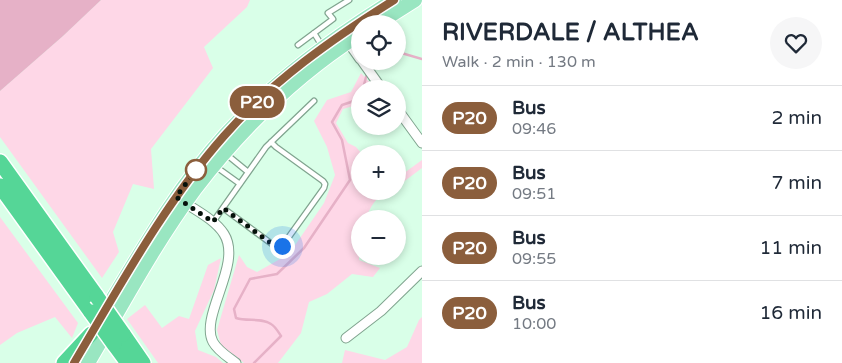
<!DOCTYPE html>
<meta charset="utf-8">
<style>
body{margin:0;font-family:"Varela Round",sans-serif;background:#f6f6f7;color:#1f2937;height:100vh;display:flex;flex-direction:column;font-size:19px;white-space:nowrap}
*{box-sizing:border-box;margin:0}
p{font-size:16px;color:#747a83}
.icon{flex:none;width:28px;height:28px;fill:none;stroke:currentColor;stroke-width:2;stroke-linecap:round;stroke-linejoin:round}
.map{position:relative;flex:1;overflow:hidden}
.drawer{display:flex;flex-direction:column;background:#fff;width:420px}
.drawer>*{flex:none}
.badge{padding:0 10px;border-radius:16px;font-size:18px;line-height:32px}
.tools{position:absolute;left:351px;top:15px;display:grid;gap:10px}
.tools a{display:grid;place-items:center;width:55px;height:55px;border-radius:50%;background:#fff;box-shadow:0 2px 8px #0003;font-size:25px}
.you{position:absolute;width:25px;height:25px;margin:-12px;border:4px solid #fff;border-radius:50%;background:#1a73e8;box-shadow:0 0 0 8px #1a73e833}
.map>.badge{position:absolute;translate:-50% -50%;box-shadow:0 0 0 2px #fff}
.round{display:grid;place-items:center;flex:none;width:52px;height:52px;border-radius:26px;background:#f6f6f7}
.headline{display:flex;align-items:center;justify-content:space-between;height:85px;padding:0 20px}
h1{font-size:24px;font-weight:700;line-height:38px}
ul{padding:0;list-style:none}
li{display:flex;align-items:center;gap:15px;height:65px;padding:0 20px;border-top:1px solid #e0e1e3}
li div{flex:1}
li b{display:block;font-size:19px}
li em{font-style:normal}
li .badge{min-width:55px;font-weight:700;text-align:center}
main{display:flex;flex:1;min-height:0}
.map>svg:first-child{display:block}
</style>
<main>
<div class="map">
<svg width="422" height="363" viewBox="0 0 422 363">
<rect width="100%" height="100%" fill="#d9ffe8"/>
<path fill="#fed7e7" d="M 101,0 L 250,0 L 247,7 L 204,47 L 213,68 L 151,149 L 154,189 L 133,184 L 113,232 L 119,252 L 102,278 L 0,137 L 0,91 L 63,36 Z
M 361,73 L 374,87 L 372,89 L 360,89 L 360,104 L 343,109 L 336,123 L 348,143 L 356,147 L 362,154 L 360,154 L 360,191 L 387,191 C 377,196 369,208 366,219 L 360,219 L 359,260 L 380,268 L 373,277 L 352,274 L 327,294 L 309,302 L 301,333 L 278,363 L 244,363 L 221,345 L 217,330 L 239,255 L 247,267 L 257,272 L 289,254 L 324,203 L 335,175 L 327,147 L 314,121 L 327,100 L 351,92 Z
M 422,160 L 422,168 L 398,186 L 398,172 L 400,176 Z
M 0,217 L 78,323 L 72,338 L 55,317 L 17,333 L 0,345 Z
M 221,258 L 214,290 L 195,331 L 198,350 L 216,357 L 223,363 L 158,363 L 127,319 L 145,305 L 162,328 L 179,316 L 189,319 L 208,265 Z
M 422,317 L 422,363 L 342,363 L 345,350 L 385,360 L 407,347 L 419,320 Z"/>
<path fill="#e6b1c7" d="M 0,0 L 101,0 L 63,36 L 0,91 Z"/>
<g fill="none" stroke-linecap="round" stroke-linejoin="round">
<path stroke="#e6b1c7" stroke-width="2.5" d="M 398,52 L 422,59
M 371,70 L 382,61
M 363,89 L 367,73
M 254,363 L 281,336 C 279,333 275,326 271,324 C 261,317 247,322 236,318 L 234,309 L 250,279 L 277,274 L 304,248 L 350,180 L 342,140 L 332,122 L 342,105 L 360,99"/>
<defs>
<path id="service" d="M 314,33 L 322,46
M 298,45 L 333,19 L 328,13 L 349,0
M 226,154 L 248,172
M 215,166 L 240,184
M 223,208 L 276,247 L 280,248 L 283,245 L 324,188 L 325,184 L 323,181 L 276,147 L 271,142
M 213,222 L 266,147 L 314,101"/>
<path id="minor" d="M 348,42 L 360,59
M 362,61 L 382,89
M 398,110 L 422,143
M 185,203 C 199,212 216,221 224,234 C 243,264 199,316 213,342 C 218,351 228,357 236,363
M 346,338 L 381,311 L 422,271"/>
<path id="primary" d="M 377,24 L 415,0
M 101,318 C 139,255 176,189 226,134 C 275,80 333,38 394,0
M 88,363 C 122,305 155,243 195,189 C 241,129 296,75 360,34"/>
<path id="motorway" d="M 0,162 L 97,297
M 0,186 L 91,312
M 123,334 L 143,363
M 114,344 L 128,363
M 64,363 L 91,334"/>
</defs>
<use href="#service" stroke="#80a48f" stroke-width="7"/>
<use href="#minor" stroke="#80a48f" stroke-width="11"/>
<use href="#primary" stroke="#fff" stroke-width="16"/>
<use href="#motorway" stroke="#fff" stroke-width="18"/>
<use href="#service" stroke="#fff" stroke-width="4.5"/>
<use href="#minor" stroke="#fff" stroke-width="9"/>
<use href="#primary" stroke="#99e6c1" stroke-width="14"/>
<use href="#motorway" stroke="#55d697" stroke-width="15"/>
<defs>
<path id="motorway-bridge" d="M 97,297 L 123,334
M 91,312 L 114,344"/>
</defs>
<use href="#motorway-bridge" stroke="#fff" stroke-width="18" stroke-linecap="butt"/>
<use href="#motorway-bridge" stroke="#55d697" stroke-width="15"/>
</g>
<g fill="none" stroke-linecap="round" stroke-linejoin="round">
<defs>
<path id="line" d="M 74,363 C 120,286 164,204 224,136 C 272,81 332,39 394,0"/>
</defs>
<use href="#line" stroke="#fff" stroke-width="11"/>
<use href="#line" stroke="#8b5e3c" stroke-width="8"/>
<path stroke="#05110a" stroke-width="5" stroke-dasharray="0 9" d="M 196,170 L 176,197 L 213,222 L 223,208 L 276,247 L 282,246"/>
</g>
<circle fill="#fff" stroke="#8b5e3c" stroke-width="2.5" cx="196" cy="170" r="10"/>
</svg>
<div class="tools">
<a><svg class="icon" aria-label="locate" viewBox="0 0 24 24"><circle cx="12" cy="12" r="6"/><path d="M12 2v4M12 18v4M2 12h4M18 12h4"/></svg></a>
<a><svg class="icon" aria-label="layers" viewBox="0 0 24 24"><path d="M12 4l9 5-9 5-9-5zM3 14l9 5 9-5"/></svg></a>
<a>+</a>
<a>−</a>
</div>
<div class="you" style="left:282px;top:246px"></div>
<b class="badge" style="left:257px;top:102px;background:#8b5e3c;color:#fff">P20</b>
</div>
<section class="drawer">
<div class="headline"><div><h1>RIVERDALE / ALTHEA</h1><p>Walk · 2 min · 130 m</p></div><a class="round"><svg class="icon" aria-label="heart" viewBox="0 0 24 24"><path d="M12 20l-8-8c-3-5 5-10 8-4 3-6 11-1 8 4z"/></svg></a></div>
<ul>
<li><span class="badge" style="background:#8b5e3c;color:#fff">P20</span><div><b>Bus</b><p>09:46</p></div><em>2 min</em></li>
<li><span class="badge" style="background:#8b5e3c;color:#fff">P20</span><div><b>Bus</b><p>09:51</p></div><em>7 min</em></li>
<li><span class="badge" style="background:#8b5e3c;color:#fff">P20</span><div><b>Bus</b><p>09:55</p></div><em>11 min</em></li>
<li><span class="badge" style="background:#8b5e3c;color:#fff">P20</span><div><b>Bus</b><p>10:00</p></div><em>16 min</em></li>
</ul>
</section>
</main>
